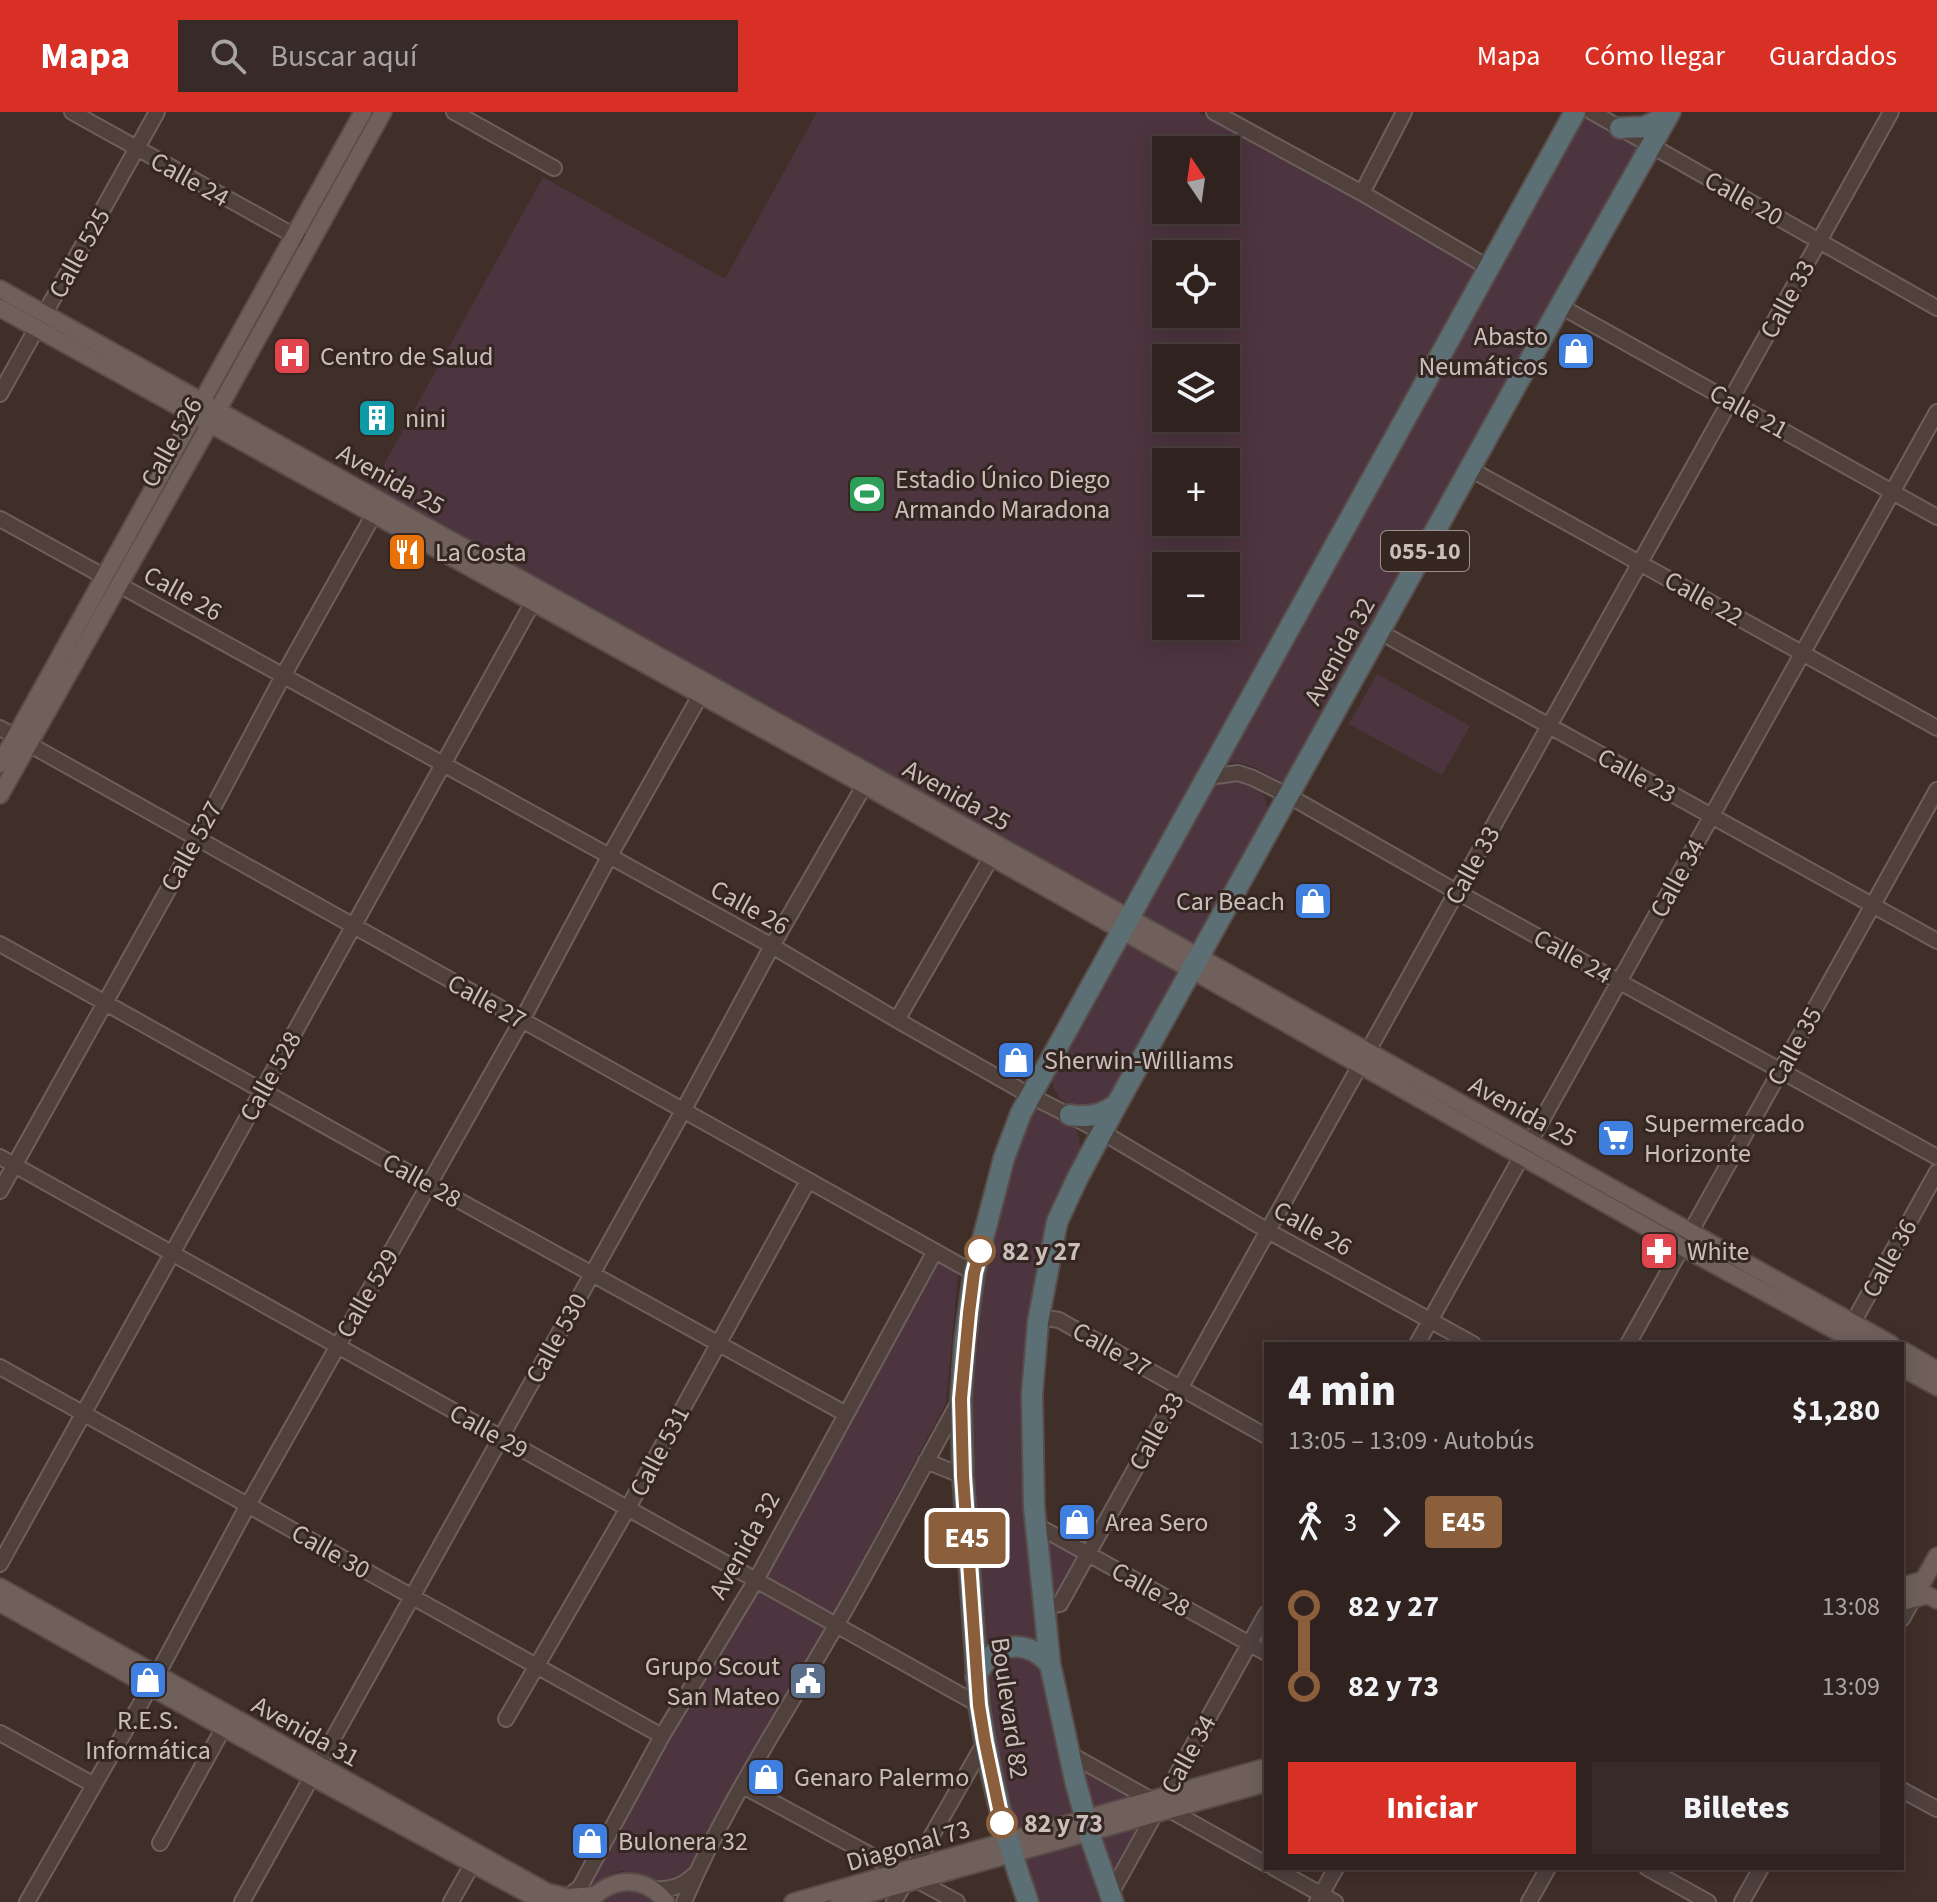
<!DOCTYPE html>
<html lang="es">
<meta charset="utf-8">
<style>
body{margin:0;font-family:"Source Sans 3",sans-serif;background:#382a28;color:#f1f3f6;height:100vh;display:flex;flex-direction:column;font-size:30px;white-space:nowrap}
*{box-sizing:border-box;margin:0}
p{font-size:26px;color:#a8a4a4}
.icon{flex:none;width:44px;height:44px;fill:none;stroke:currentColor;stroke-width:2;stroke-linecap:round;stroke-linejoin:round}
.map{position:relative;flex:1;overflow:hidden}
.details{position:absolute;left:1264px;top:1230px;width:640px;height:528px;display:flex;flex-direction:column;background:#30221f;border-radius:0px;box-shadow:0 4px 20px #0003,0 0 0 2px #4b3f3d}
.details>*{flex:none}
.badge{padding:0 16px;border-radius:6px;font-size:28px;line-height:52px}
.needle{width:52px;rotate:347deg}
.fabs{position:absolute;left:1152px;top:24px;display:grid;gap:16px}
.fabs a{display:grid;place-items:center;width:88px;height:88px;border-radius:0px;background:#30221f;box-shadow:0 4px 20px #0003,0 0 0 2px #4b3f3d;font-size:40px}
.map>.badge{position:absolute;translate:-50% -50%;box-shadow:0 0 0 4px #fff}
.legs{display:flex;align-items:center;gap:12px;height:88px;padding:0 24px;font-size:26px}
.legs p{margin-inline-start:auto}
.head{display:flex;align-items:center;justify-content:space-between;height:136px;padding:0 24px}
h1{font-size:44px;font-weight:800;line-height:60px}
.cta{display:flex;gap:16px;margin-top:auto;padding:16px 24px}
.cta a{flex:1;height:92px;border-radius:0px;background:#d93025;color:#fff;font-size:32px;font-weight:800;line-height:92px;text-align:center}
.cta a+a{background:#382a28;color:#f1f3f6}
ul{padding:0 24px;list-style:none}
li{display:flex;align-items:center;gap:28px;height:80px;font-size:30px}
li i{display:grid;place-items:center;width:12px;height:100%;margin:0 10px;background:currentColor}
li i::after{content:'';width:20px;height:20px;margin:-10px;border:6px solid;border-radius:50%;background:#30221f}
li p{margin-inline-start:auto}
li:first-child i{background:linear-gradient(#0000 50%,currentColor 0)}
li:last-child i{background:linear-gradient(currentColor 50%,#0000 0)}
header{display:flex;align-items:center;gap:48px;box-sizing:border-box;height:112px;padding:0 40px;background:#d93025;color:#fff}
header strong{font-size:38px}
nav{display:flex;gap:44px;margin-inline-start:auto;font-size:28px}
.search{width:560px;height:72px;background:#382a28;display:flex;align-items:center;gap:20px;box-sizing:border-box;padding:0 28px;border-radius:0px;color:#a8a4a4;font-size:30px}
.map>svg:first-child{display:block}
</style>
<header>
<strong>Mapa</strong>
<div class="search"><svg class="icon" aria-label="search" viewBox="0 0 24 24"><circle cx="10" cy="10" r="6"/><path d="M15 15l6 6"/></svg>Buscar aquí</div>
<nav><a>Mapa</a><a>Cómo llegar</a><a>Guardados</a></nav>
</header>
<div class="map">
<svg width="1937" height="1790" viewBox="0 0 1937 1790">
<rect width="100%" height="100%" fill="#402e29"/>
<path fill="#4d353f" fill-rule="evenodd" d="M 817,0 L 1198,0 L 1473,152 L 1476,159 L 1125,789 L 1116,791 L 371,376 L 543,65 L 725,167 ZM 1166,38 L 1226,38 L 1226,98 L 1166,98 ZM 1166,142 L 1226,142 L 1226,202 L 1166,202 ZM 1166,246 L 1226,246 L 1226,306 L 1166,306 ZM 1166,350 L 1226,350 L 1226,410 L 1166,410 ZM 1166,454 L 1226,454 L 1226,514 L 1166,514 Z
M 1581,1 L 1642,35 L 1285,672 C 1263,660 1249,648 1222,651 Z
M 1377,562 L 1470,614 L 1442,663 L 1349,612 Z
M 1224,666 C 1250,670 1265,669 1268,700 L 1198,834 L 1136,801 L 1215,669 Z
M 1123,825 L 1183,859 L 1115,982 L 1104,993 C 1072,995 1056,997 1050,960 Z
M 1031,988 L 1070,1009 L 1078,1021 L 1081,1040 L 1034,1179 L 1042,1535 L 981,1543 L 969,1412 L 970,1227 L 996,1092 Z
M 940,1150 L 958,1162 L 946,1291 L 732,1693 L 692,1757 L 682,1766 L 670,1770 L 661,1770 L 630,1760 L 622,1759 L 611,1762 L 588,1775 L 586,1772 L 756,1481 L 929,1156 Z
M 1052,1427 L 1078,1443 L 1061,1478 L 1053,1481 L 1048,1476 L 1045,1430 Z
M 1027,1544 L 1042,1556 L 1077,1700 L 1010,1720 L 984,1569 L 988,1558 L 1002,1545 Z
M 1077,1651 L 1125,1677 L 1126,1683 L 1122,1687 L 1093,1695 L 1086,1690 Z
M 1133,1716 L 1136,1722 L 1111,1765 L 1099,1727 L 1105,1720 Z
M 1085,1728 L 1105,1790 L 1034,1790 L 1019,1746 Z
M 631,1773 L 656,1790 L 591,1790 Z"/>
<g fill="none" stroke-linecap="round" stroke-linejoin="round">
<defs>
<path id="minor" d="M 72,0 L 309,132
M 454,0 L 554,56
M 1214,0 L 1362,81 L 1489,156
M 1592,0 L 1937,196
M 1362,81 L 1404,0
M 1560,194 L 1937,405
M 0,282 L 157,0
M 1470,357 L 1937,616
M 0,407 L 772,834 L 897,908 L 1029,983 L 1102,1020 L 1268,1119 L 1473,1232
M 1380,520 L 1937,829
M 0,616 L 974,1161
M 1204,667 L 1216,664 L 1238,661 L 1253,666 L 1289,684 L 1457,780 L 1937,1045
M 0,832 L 429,1072 L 846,1302
M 897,908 L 996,737
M 0,1045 L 979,1593
M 0,1079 L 197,726 L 283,564 L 379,393
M 1039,1205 L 1059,1208 L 1266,1324
M 1417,1232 L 1937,300
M 1628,1232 L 1937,678
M 1841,1232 L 1937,1060
M 0,1255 L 662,1624
M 926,1349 L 963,1364
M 1036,1413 L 1266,1541
M 0,1452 L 538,481
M 1045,1495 L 1060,1492 L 1891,0
M 1902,1507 L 1917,1480
M 506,1607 L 628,1396 L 808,1069
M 0,1621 L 94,1673
M 1068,1641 L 1266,1752
M 743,1674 L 957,1790
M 1902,1678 L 1937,1697
M 160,1731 L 224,1615
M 1274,1756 L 1335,1790
M 1647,1756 L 1708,1790
M 654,1777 C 671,1778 683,1774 695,1762
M 1110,1783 L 1266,1502
M 568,1785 L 580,1775 L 662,1624 L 756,1468 L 935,1139
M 27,1790 L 157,1563 L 248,1393 L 522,908 L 609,745 L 705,575
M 242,1790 L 683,999 L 772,834 L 868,667
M 451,1790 L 478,1742
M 684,1790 C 722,1699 778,1614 827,1529 C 873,1451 915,1369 959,1290
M 894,1790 L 985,1630
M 1317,1790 L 1336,1756
M 1529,1790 L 1548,1756
M 1742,1790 L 1761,1756"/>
<path id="major" d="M 0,177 C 630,529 1262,878 1891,1232
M 0,196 L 864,673 L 1682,1135 L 1860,1232
M 0,652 L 363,0
M 0,683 L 210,312 L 383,0
M 1902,1238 L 1937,1258
M 1902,1256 L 1937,1275
M 1937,1444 L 1918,1478 L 1937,1488
M 1902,1474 L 1923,1468
M 0,1475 L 547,1780 L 568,1785 L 595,1783
M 1902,1490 L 1927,1483
M 0,1491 L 312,1665 L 543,1790
M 590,1789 C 613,1763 645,1764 666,1790
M 793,1790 L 1266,1655
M 839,1790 L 1266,1671"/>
<path id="highway" d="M 1620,16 L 1644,15 L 1668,4
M 1070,1003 C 1088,1006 1102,1003 1117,992
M 976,1565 C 992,1531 1024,1524 1050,1552
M 1028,1790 C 1005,1725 989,1660 979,1593 L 963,1364 L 961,1287 L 965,1229 L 974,1161 L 1004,1046 L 1021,1001 L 1575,0
M 1113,1790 L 1092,1730 L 1075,1668 L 1050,1552 L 1034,1395 L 1032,1282 L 1038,1210 L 1057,1110 L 1077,1067 L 1117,992 L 1555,203 L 1670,0"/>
</defs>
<use href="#minor" stroke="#6d5f5b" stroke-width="18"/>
<use href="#major" stroke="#594b47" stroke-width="20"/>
<use href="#highway" stroke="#5a4c48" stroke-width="24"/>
<use href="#minor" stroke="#50413d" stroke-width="14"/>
<use href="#major" stroke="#70605b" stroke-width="16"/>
<use href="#highway" stroke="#5b6f75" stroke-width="20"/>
</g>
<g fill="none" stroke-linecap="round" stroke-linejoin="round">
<defs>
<path id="line-1" d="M 980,1139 L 974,1161 L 969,1201 L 961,1287 L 963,1364 L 979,1593 L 985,1630 L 1002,1711"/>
</defs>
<use href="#line-1" stroke="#fff" stroke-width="18"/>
<use href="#line-1" stroke="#8b5e3c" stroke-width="12"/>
</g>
<defs>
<symbol id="shop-square" viewBox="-11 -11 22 22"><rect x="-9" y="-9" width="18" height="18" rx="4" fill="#3f7fe0" stroke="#352622"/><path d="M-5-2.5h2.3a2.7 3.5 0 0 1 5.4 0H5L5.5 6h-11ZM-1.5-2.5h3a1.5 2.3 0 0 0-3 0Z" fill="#fff"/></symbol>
<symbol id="hospital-square" viewBox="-11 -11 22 22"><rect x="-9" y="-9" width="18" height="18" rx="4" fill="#e0444e" stroke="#352622"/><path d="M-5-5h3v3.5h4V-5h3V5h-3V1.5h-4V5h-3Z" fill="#fff"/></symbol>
<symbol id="building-square" viewBox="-11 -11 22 22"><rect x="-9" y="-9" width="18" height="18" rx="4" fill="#0f9aa8" stroke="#352622"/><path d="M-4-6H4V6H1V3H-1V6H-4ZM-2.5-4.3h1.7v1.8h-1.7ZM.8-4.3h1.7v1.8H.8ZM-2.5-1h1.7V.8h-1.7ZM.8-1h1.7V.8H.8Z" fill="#fff"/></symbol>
<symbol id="stadium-square" viewBox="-11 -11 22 22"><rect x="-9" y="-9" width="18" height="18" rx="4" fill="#2e9e5b" stroke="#352622"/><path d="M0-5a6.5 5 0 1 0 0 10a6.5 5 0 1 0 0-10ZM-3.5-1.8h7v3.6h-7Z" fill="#fff"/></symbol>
<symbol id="restaurant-square" viewBox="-11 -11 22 22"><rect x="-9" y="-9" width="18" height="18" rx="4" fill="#e8710a" stroke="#352622"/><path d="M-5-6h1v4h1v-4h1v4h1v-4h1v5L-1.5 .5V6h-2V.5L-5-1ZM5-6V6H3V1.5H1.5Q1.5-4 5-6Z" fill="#fff"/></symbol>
<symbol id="supermarket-square" viewBox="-11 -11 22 22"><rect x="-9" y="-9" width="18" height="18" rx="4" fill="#3f7fe0" stroke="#352622"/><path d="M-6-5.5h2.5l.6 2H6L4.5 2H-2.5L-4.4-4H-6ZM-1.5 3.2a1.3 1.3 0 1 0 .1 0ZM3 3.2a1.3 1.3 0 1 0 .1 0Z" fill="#fff"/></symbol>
<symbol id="pharmacy-square" viewBox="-11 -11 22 22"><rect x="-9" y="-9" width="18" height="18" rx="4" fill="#e0444e" stroke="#352622"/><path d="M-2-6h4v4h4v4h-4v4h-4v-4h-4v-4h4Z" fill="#fff"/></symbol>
<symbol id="civic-square" viewBox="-11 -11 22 22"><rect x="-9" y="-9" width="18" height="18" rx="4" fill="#5c6f8a" stroke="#352622"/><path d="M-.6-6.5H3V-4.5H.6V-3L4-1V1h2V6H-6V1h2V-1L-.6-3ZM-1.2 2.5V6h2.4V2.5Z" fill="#fff"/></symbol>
</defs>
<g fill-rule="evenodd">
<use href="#shop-square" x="1554" y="217" width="44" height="44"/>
<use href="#hospital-square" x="270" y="222" width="44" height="44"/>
<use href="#building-square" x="355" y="284" width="44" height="44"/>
<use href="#stadium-square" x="845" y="360" width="44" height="44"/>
<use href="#restaurant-square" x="385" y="418" width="44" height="44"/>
<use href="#shop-square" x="1291" y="767" width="44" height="44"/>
<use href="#shop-square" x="994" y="926" width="44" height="44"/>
<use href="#supermarket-square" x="1594" y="1004" width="44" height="44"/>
<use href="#pharmacy-square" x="1637" y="1117" width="44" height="44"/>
<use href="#shop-square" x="1055" y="1388" width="44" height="44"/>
<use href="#shop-square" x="126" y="1546" width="44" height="44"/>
<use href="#civic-square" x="786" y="1547" width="44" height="44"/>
<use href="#shop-square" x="744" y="1643" width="44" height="44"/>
<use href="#shop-square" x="568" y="1707" width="44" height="44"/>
</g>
<g fill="#fff" stroke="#8b5e3c" stroke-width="4">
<circle cx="980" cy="1139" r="14"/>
<circle cx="1002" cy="1711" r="14"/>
</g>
<g text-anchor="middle" stroke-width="6" stroke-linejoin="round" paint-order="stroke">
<rect fill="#352622" stroke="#9d908c" stroke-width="2" x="1381" y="419" width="88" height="40" rx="6"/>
<g font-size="24" font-weight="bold" fill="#cabeba">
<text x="1425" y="447">055-10</text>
</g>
<g font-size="26" fill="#cabeba" stroke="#352622">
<text transform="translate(190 67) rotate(29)" y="9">Calle 24</text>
<text transform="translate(1744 86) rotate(29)" y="9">Calle 20</text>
<text transform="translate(79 141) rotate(-61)" y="9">Calle 525</text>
<text transform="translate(1787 187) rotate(-61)" y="9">Calle 33</text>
<text transform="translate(1749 299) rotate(29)" y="9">Calle 21</text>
<text transform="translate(171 330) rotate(-61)" y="9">Calle 526</text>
<text transform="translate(391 367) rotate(29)" y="9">Avenida 25</text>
<text transform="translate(183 481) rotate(29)" y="9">Calle 26</text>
<text transform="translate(1704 486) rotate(29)" y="9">Calle 22</text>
<text transform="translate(1339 539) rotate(-61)" y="9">Avenida 32</text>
<text transform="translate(1637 663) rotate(29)" y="9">Calle 23</text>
<text transform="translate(957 683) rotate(29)" y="9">Avenida 25</text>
<text transform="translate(191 734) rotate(-61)" y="9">Calle 527</text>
<text transform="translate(1472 753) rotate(-61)" y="9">Calle 33</text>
<text transform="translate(1677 766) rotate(-61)" y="9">Calle 34</text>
<text transform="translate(750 795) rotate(29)" y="9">Calle 26</text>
<text transform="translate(1573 844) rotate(29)" y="9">Calle 24</text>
<text transform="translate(487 889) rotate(29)" y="9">Calle 27</text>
<text transform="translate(1794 934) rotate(-61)" y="9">Calle 35</text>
<text transform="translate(270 964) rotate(-61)" y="9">Calle 528</text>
<text transform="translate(1523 999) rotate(29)" y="9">Avenida 25</text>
<text transform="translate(422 1068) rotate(29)" y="9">Calle 28</text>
<text transform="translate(1313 1116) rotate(29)" y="9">Calle 26</text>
<text transform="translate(1889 1146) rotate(-61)" y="9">Calle 36</text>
<text transform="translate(367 1181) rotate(-60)" y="9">Calle 529</text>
<text transform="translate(556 1226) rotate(-61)" y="9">Calle 530</text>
<text transform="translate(1112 1237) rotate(29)" y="9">Calle 27</text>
<text transform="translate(489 1319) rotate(29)" y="9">Calle 29</text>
<text transform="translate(1156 1319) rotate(-61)" y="9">Calle 33</text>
<text transform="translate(659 1339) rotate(-62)" y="9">Calle 531</text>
<text transform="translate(744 1433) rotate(-61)" y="9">Avenida 32</text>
<text transform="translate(331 1439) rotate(29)" y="9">Calle 30</text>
<text transform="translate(1151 1477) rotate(29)" y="9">Calle 28</text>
<text transform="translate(1010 1596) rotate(82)" y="9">Boulevard 82</text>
<text transform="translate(306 1619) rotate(29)" y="9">Avenida 31</text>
<text transform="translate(1188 1642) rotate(-61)" y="9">Calle 34</text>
<text transform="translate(908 1733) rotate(-16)" y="9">Diagonal 73</text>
</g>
<g font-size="26" fill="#cabeba" stroke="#352622" text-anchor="start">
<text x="1548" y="233" text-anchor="end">Abasto<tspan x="1548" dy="30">Neumáticos</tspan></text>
<text x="320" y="253">Centro de Salud</text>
<text x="405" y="315">nini</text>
<text x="895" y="376">Estadio Único Diego<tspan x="895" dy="30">Armando Maradona</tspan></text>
<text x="435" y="449">La Costa</text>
<text x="1285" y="798" text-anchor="end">Car Beach</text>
<text x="1044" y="957">Sherwin-Williams</text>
<text x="1644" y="1020">Supermercado<tspan x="1644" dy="30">Horizonte</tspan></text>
<text x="1687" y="1148">White</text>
<text x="1105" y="1419">Area Sero</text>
<text x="780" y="1563" text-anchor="end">Grupo Scout<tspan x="780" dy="30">San Mateo</tspan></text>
<text x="148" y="1617" text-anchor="middle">R.E.S.<tspan x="148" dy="30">Informática</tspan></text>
<text x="794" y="1674">Genaro Palermo</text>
<text x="618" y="1738">Bulonera 32</text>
</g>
<g font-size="26" font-weight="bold" fill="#cabeba" stroke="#352622" text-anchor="start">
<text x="1002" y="1148">82 y 27</text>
<text x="1024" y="1720">82 y 73</text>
</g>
</g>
</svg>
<div class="fabs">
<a><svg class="needle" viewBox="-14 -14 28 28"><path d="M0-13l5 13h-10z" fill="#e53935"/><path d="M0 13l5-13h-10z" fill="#a8a4a4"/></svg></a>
<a><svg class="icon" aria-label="locate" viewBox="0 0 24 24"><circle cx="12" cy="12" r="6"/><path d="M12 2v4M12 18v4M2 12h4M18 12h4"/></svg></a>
<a><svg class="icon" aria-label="layers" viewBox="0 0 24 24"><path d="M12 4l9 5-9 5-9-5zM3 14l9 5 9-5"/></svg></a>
<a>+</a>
<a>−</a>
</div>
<b class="badge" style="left:967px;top:1426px;background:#8b5e3c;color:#fff">E45</b>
<section class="details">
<div class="head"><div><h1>4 min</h1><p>13:05 – 13:09 · Autobús</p></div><b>$1,280</b></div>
<div class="legs"><svg class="icon" aria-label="walk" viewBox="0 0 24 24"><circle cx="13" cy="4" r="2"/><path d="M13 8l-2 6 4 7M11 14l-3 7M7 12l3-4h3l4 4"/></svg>3<svg class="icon" aria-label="forward" viewBox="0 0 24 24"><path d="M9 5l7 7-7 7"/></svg><b class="badge" style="background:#8b5e3c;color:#fff">E45</b></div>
<ul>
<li><i style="color:#8b5e3c"></i><b>82 y 27</b><p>13:08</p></li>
<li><i style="color:#8b5e3c"></i><b>82 y 73</b><p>13:09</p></li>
</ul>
<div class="cta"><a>Iniciar</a><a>Billetes</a></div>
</section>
</div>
